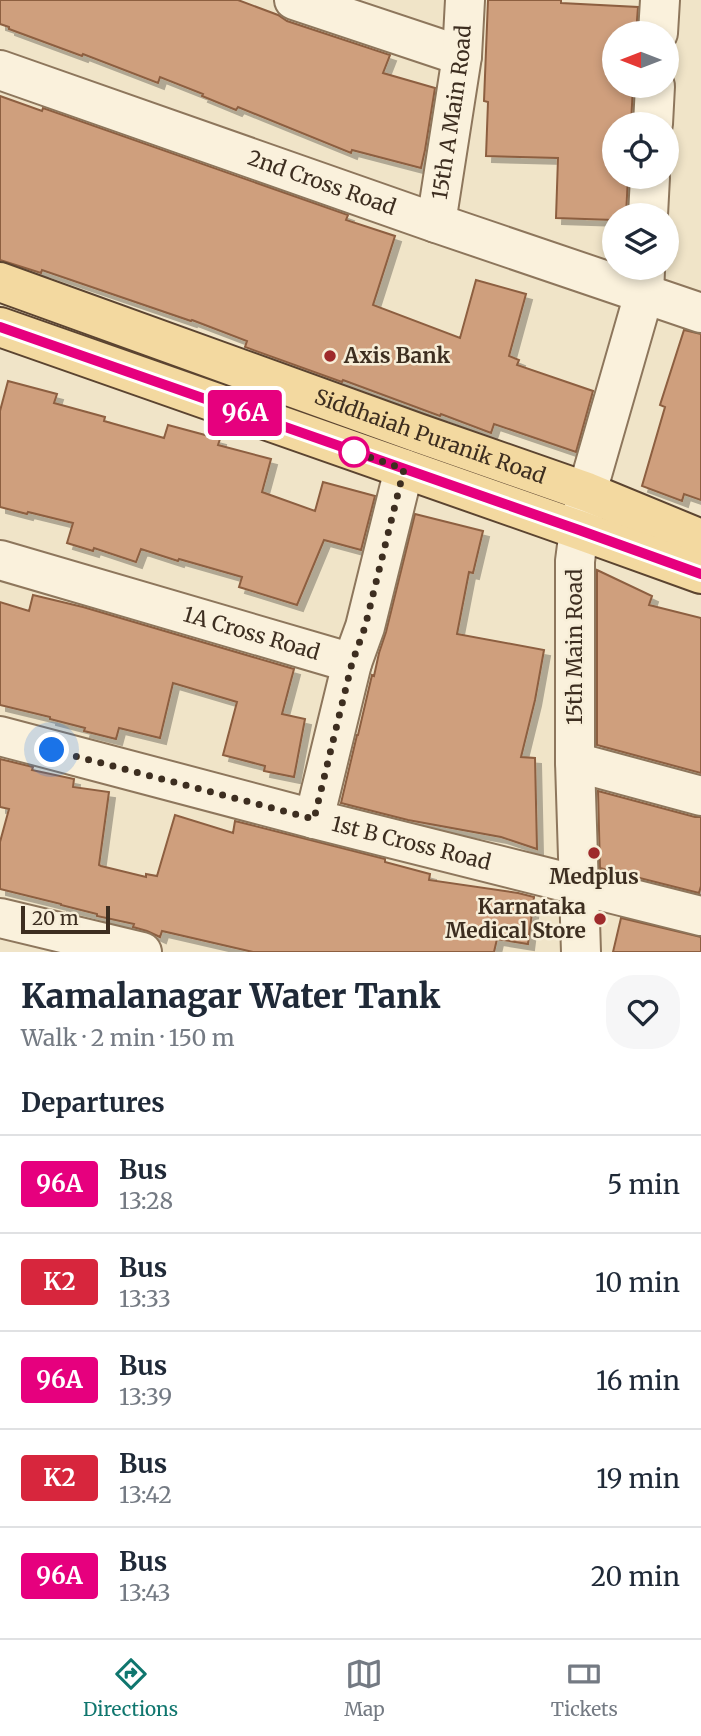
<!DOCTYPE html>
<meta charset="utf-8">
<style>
body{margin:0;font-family:Merriweather,serif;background:#f6f6f7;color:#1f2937;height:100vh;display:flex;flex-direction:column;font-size:26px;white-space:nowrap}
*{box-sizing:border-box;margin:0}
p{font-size:23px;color:#747a83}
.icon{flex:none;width:38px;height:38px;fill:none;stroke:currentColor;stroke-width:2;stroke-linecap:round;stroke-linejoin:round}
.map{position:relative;height:952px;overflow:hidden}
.sheet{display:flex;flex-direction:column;background:#fff;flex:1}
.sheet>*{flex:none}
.badge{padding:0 14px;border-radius:5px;font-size:24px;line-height:46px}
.needle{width:46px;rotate:270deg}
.buttons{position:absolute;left:602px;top:21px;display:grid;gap:14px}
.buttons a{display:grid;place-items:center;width:77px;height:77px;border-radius:50%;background:#fff;box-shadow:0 4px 10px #0003;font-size:35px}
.scale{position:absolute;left:21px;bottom:18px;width:89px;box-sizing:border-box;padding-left:7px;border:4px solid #3d2e20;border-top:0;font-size:19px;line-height:24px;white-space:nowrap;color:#3d2e20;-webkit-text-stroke:5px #f7eed8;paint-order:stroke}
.you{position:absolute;width:35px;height:35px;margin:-18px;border:5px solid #fff;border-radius:50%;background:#1a73e8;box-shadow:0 0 0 10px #1a73e833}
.map>.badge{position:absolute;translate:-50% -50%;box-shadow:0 0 0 4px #fff}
h2{padding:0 21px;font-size:26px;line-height:63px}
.round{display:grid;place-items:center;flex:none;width:74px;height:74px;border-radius:28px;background:#f6f6f7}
.overview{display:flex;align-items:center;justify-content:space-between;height:119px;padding:0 21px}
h1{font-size:33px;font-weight:800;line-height:52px}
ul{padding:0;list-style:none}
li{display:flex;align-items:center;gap:21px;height:98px;padding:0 21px;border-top:2px solid #e0e1e3}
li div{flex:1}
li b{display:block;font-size:26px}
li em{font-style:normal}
li .badge{min-width:77px;font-weight:700;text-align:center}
.menu{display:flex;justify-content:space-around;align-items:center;height:98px;border-top:2px solid #e0e1e3;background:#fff;font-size:19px;color:#747a83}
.menu a{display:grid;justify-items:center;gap:4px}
.menu .active{color:#0f766e}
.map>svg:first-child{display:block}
</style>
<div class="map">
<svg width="701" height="952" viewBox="0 0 701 952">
<defs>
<filter id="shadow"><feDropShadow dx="6" dy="6" stdDeviation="0" flood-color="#0004"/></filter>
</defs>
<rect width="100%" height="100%" fill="#f0e4c8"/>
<path fill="#cf9f7d" stroke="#8d5f41" stroke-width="2" filter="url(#shadow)" d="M 0,0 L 238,0 L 278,15 L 287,21 L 390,55 L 383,73 L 435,88 L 425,150 L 421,168 L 352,150 L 351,153 L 238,107 L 236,110 L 202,96 L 203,94 L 160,77 L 158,83 L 83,54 L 82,56 L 9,29 L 9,27 L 0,24 Z
M 488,0 L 561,0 L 561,3 L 638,7 L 636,33 L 614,33 L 614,86 L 633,86 L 631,124 L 614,124 L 614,177 L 628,177 L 626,215 L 614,215 L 614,220 L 556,218 L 558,158 L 486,156 L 488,102 L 484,101 Z
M 0,96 L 42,111 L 43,108 L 348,215 L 346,220 L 395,236 L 373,305 L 460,338 L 476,280 L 526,294 L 509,356 L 519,360 L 517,365 L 593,391 L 576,452 L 494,424 L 491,433 L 441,414 L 440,416 L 343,380 L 342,382 L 245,347 L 247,341 L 192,320 L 191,321 L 42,270 L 41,273 L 0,260 Z
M 684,330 L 701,334 L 701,500 L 684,494 L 682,501 L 642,486 L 665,407 L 660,405 Z
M 8,381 L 57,394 L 54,403 L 105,417 L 104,421 L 164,438 L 168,425 L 220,439 L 218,445 L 271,459 L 262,492 L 315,511 L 323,482 L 375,496 L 361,550 L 324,540 L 297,605 L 239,587 L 242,577 L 179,559 L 178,561 L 141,549 L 136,562 L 94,548 L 93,551 L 67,543 L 73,523 L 28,512 L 27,514 L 0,507 L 0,411 Z
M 415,514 L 483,531 L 473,573 L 469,572 L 457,634 L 544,650 L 535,700 L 521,757 L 535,758 L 537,849 L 501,837 L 408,820 L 341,803 L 357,735 L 358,735 L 372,675 L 374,676 L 379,653 L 386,632 Z
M 597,570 L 652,596 L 649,605 L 701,618 L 701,773 L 597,745 Z
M 33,595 L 83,607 L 294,669 L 282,714 L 305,719 L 294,777 L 264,771 L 265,766 L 223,755 L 237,702 L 173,683 L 160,738 L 119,728 L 116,739 L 84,731 L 85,728 L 50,719 L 50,717 L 0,705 L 0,602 L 29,611 Z
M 0,759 L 33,767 L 32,770 L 74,779 L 73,787 L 109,792 L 99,865 L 101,866 L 146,877 L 146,874 L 157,876 L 175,815 L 233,833 L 235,821 L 385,859 L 385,862 L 430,874 L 429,880 L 518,893 L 534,897 L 528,944 L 497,939 L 494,952 L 253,952 L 162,931 L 160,937 L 147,931 L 133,927 L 134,924 L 97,916 L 97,914 L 61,905 L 61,904 L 0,889 L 0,842 L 9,809 L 0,807 Z
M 598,791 L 695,817 L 701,817 L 701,886 L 699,893 L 600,868 Z
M 621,918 L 701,937 L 701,952 L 613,952 Z"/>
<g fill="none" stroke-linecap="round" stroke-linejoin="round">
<defs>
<g id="minor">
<path d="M 294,0 L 462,56"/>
<path d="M 658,33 L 660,0"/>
<path id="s1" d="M 0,70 L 436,223 L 701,313"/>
<path d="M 653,124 L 655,86"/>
<path d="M 648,215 L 650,177"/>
<path id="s2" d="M 436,223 L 462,56 L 465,0"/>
<path id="s3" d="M 0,560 L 352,663 L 365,627 L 404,469"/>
<path id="s4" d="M 0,736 L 314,819 L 701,916"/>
<path d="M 575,762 L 701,796"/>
<path d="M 314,819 L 352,663"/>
<path d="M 0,918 L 142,952"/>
<path d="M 581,952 L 575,762 L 575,561 L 579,530 L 587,492 L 644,294 L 645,270"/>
</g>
<g id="major">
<path id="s5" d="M 0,282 L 418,433 L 587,492 L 701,539"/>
<path d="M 0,327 L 579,530 L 701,574"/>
</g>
</defs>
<use href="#minor" stroke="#8d765c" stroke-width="42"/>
<use href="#major" stroke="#5b4430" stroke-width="42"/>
<use href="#minor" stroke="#faf1dc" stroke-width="38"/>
<use href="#major" stroke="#f3d9a0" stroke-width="38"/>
</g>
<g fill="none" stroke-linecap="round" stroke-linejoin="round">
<defs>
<path id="line" d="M 0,327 L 579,530 L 701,574"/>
</defs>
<use href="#line" stroke="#fff" stroke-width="16"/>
<use href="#line" stroke="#e6007e" stroke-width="10"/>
<path stroke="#3d2e20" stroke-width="7" stroke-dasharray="0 12.6" d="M 52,750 L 314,819 L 352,663 L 365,627 L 404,469 L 352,451 L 354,452"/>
</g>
<g fill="#9e2a2b" stroke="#f7eed8" stroke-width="2.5">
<circle cx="330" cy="356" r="7"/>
<circle cx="594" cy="853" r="7"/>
<circle cx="600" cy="919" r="7"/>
</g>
<circle fill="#fff" stroke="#e6007e" stroke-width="3.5" cx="354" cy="452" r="14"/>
<g text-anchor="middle" stroke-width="5" stroke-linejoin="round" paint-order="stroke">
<g font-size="21" fill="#3d2e20" stroke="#f7eed8">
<text dy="7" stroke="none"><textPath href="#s2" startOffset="112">15th A Main Road</textPath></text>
<text dy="7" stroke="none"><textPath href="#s1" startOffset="341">2nd Cross Road</textPath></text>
<text dy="7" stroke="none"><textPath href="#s5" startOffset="457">Siddhaiah Puranik Road</textPath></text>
<text dy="7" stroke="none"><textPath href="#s3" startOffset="262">1A Cross Road</textPath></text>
<text transform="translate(575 647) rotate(-90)" y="7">15th Main Road</text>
<text dy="7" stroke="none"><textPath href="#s4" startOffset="425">1st B Cross Road</textPath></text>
</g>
<g font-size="21" font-weight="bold" fill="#3d2e20" stroke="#f7eed8" text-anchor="start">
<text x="344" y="363">Axis Bank</text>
<text x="594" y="884" text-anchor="middle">Medplus</text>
<text x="586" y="914" text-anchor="end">Karnataka<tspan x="586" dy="24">Medical Store</tspan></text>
</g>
</g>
</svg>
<div class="buttons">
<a><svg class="needle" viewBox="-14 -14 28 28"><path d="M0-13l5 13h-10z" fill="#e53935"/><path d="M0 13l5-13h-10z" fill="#747a83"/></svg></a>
<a><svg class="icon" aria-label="locate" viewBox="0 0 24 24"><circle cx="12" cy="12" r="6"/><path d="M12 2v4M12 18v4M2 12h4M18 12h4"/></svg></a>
<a><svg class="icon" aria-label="layers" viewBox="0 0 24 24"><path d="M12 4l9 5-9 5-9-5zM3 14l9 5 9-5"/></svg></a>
</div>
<div class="scale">20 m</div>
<div class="you" style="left:52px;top:750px"></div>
<b class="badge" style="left:245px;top:413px;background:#e6007e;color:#fff">96A</b>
</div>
<section class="sheet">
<div class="overview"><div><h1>Kamalanagar Water Tank</h1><p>Walk · 2 min · 150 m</p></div><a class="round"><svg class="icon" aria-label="heart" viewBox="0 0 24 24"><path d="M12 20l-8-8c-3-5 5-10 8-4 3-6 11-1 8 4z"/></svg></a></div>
<h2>Departures</h2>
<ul>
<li><span class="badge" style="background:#e6007e;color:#fff">96A</span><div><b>Bus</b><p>13:28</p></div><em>5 min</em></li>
<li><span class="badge" style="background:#d7263d;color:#fff">K2</span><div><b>Bus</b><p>13:33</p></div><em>10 min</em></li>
<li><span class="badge" style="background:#e6007e;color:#fff">96A</span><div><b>Bus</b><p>13:39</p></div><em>16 min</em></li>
<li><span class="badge" style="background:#d7263d;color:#fff">K2</span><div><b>Bus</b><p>13:42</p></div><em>19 min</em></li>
<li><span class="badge" style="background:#e6007e;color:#fff">96A</span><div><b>Bus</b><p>13:43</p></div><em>20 min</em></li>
</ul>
</section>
<nav class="menu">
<a class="active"><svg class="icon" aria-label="directions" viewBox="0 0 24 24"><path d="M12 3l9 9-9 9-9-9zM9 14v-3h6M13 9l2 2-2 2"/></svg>Directions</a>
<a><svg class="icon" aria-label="map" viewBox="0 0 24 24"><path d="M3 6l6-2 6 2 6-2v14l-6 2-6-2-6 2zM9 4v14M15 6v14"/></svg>Map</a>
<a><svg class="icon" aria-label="tickets" viewBox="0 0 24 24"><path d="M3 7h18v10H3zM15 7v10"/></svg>Tickets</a>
</nav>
